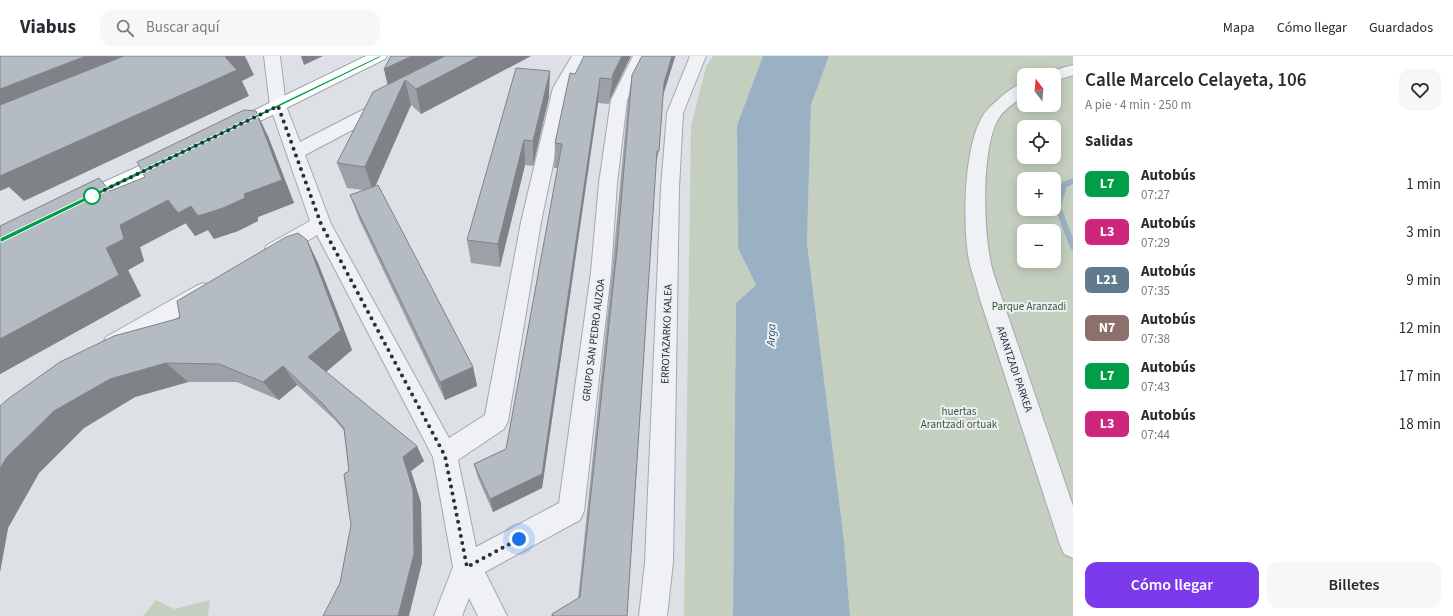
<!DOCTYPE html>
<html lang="es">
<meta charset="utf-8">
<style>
body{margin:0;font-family:"Source Sans 3",sans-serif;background:#f7f7f7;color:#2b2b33;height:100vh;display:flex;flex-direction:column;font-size:15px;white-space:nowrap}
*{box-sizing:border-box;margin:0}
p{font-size:13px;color:#7c7c81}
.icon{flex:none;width:22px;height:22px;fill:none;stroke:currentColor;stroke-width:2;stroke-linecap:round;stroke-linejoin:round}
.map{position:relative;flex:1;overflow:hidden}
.side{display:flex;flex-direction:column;background:#fff;width:380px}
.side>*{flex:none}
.badge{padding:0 8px;border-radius:6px;font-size:14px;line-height:26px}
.needle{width:26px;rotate:344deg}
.tools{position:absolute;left:1017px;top:12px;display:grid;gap:8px}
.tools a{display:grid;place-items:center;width:44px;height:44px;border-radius:8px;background:#fff;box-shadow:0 2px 10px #0003;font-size:20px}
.you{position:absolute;width:20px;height:20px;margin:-10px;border:3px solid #fff;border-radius:50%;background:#1a73e8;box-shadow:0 0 0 6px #1a73e833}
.map>.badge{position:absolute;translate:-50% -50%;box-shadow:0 0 0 2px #fff}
h2{padding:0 12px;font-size:15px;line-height:36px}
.round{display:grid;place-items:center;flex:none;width:42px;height:42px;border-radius:12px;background:#f7f7f7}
.summary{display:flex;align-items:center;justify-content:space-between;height:68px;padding:0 12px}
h1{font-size:19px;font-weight:600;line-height:30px}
.action{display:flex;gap:8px;margin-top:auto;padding:8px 12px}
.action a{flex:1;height:46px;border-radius:12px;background:#7c3aed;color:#fff;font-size:16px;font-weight:600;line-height:46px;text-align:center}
.action a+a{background:#f7f7f7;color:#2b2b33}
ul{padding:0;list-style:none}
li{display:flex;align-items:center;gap:12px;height:48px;padding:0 12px}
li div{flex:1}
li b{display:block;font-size:15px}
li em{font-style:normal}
li .badge{min-width:44px;font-weight:700;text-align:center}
header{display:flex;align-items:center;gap:24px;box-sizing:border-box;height:56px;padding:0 20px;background:#fff;border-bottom:1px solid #e1e1e2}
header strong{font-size:19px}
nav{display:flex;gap:22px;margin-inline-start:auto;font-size:14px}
.search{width:280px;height:36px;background:#f7f7f7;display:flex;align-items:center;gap:10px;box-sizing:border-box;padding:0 14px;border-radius:12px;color:#7c7c81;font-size:15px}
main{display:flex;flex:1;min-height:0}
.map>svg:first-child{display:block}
</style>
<header>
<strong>Viabus</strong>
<div class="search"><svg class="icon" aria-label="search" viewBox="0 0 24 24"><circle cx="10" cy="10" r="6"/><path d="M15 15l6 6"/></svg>Buscar aquí</div>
<nav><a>Mapa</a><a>Cómo llegar</a><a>Guardados</a></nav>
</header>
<main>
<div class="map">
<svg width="1073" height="560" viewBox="0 0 1073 560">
<rect width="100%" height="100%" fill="#dde1e6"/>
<path fill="#c4cfbf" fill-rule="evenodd" d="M 713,0 L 763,0 L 737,69 L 738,192 L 756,229 L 736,247 L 733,560 L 684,560 L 691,70 L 706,11 Z
M 829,0 L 1073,0 L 1073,560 L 850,560 L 844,485 L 807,187 L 811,49 ZM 1024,19 L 1054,19 L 1054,49 L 1024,49 ZM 1024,71 L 1054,71 L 1054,101 L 1024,101 ZM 1024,123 L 1054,123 L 1054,153 L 1024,153 ZM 1024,175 L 1054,175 L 1054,205 L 1024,205 Z
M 156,544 L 174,553 L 210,544 L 208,560 L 143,560 Z"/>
<path fill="#9ab1c3" d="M 763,0 L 829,0 L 811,49 L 807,187 L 844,485 L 850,560 L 733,560 L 736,247 L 756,229 L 738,192 L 737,69 Z"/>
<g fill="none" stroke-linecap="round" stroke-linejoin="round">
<path stroke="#9ab1c3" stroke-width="6" d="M 1073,125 L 1064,129 L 1058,151 L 1073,191"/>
<defs>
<path id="minor" d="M 264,0 L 280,0 L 286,50 L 300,86 L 380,45 L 386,43 L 392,45 L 394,49 L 392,53 L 305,99 L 331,168 L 449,382 L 485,359 L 521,166 L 553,32 L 572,0 L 588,0 L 569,32 L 541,166 L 508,365 L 504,373 L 458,404 L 476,491 L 559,447 L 591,216 L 599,127 L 611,44 L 633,0 L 649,0 L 627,44 L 617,127 L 611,216 L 584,455 L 580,464 L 485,516 L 507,560 L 478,560 L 469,542 L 462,560 L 434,560 L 453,511 L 433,401 L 317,179 L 281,201 L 274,203 L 267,201 L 264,195 L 267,189 L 310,165 L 270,50 Z
M 690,0 L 706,0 L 683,57 L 679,132 L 673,506 L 667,560 L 639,560 L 645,506 L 661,132 L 667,57 Z
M 1073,9 L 1073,19 L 1054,25 L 1054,19 L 1047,19 L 1048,16 Z
M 1024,27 L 1024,40 C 1016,46 1004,53 999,62 C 980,91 983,187 994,219 L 1073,450 L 1073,502 L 1064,498 L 1060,489 L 979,240 C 976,226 970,213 968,199 C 963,163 964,93 982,61 C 987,52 996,46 1003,39 C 1010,34 1016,29 1024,27 Z
M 203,227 L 210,230 L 214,236 L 210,242 L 122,295 L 114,298 L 106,295 L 103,288 L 106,281 L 196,230 Z"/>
<path id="major" d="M 366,0 L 387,0 L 385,3 L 238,76 L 232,78 L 226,76 L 223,72 L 226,68 Z
M 168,97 L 174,99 L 177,103 L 174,107 L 87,150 L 80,152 L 73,150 L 71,145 L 73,140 Z"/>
</defs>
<use href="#minor" stroke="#a3a8af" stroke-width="2"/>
<use href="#major" stroke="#9da6b0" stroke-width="2"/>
<use href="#minor" fill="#eff1f4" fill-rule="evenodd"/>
<use href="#major" fill="#fff" fill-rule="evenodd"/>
</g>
<path fill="#9ca1a7" d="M 391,0 L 531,0 L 421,58 L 411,49 L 376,129 L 473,311 L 477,330 L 445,344 L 359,163 L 350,139 L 363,134 L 347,132 L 337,107 L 388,29 L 384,13 Z
M 631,0 L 610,43 L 609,48 L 598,47 L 542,432 L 493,456 L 478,422 L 474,408 L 506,393 L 558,112 L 554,112 L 555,87 L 575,18 Z
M 675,1 L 663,38 L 659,95 L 656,108 L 627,560 L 551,560 L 552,558 L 578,543 L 612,216 L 628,44 L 632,19 Z
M 549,41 L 533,110 L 525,109 L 500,211 L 471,207 L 467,184 Z
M 268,80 L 294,147 L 258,161 L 258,165 L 238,175 L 214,183 L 208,174 L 195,180 L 186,167 L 140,191 L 144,205 L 128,214 L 141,240 L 0,318 L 0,170 L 110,135 Z
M 307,184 L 318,207 L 352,294 L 326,316 L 424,405 L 411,415 L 421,447 L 422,507 L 340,527 L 351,469 L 349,415 L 344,375 L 336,365 L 297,329 L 279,344 L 237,326 L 188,326 L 135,341 L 84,372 L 39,417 L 8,472 L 0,516 L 0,350 L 180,262 Z"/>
<path fill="#7f8388" d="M 86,0 L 169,0 L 0,67 L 0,33 Z
M 227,0 L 245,0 L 254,19 L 242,25 L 249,40 L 24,145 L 9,131 L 0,135 L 0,116 Z
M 301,0 L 323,0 L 304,9 Z
M 412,0 L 469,0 L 405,24 L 411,49 L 373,135 L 365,111 L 390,39 L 384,13 Z
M 480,0 L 531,0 L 421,58 L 416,33 Z
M 622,0 L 631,0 L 610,43 L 609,48 L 613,18 Z
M 672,0 L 676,0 L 675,1 L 659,53 L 664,27 Z
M 550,15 L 549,41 L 533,110 L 533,85 Z
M 600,22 L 598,47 L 542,432 L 493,456 L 490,443 L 542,418 Z
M 256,55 L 268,80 L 294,147 L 258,161 L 258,165 L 238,175 L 214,183 L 208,174 L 195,180 L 178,157 L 191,150 L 244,138 Z
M 524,84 L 525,109 L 500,211 L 498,188 Z
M 168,144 L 186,167 L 140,191 L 144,205 L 128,214 L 141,240 L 0,318 L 0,283 L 106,192 L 120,169 Z
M 307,184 L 318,207 L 352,294 L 321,320 L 308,301 Z
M 166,307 L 188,326 L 135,341 L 84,372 L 39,417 L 8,472 L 0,516 L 0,413 L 6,402 L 54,355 L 110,323 Z
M 283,310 L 297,329 L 279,344 L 263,326 Z
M 473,311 L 477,330 L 445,344 L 440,326 Z
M 417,390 L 424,405 L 411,415 L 421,447 L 422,507 L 409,560 L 398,560 L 403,401 Z"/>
<path fill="#b5bbc2" stroke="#7f8388" d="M 0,0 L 86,0 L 0,33 Z
M 124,0 L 227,0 L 225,1 L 237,14 L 0,120 L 0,49 Z
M 391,0 L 412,0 L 384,13 Z
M 445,0 L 480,0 L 416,33 L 405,24 L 365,111 L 337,107 L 373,36 Z
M 584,0 L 622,0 L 613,18 L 612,23 L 600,22 L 542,418 L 490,443 L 474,408 L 506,393 L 562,88 L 555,87 L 570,17 L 575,18 Z
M 642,0 L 672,0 L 664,27 L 659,95 L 657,95 L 627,560 L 553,560 L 552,558 L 580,541 L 617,194 L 632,19 Z
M 516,12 L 550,15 L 533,85 L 524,84 L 498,188 L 467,184 Z
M 244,54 L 256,55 L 282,124 L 244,138 L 245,142 L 223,152 L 198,160 L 191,150 L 178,157 L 168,144 L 120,169 L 124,183 L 106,192 L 119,219 L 0,283 L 0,170 L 99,122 L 110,135 L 145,121 L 137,106 Z
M 378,129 L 473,311 L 440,326 L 350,139 Z
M 298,177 L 307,184 L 341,274 L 308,301 L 417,390 L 403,401 L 413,434 L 414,498 L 398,560 L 323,560 L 340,527 L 351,469 L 344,418 L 349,415 L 344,372 L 323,348 L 283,310 L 263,326 L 219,308 L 166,307 L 110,323 L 54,355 L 6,402 L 0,413 L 0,350 L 8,343 L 60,306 L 114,280 L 180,262 L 177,245 L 286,181 Z"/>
<path fill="#009e49" stroke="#fff" d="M 379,0 L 381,0 L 381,1 L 2,186 L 0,186 L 0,182 Z"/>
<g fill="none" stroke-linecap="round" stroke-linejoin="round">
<path stroke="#28303b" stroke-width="4" stroke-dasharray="0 7.2" d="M 92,140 L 278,50 L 321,168 L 445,400 L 467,511 L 519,483"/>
</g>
<circle fill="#fff" stroke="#009e49" stroke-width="2" cx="92" cy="140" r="8"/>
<g text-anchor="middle" stroke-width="4" stroke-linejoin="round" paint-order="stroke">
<g font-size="11" fill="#3e5636" stroke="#ecf0f4">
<text x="1029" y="254">Parque Aranzadi</text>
<text x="959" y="359">huertas<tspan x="959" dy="13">Arantzadi ortuak</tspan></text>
</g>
<g font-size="11" fill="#28303b" stroke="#ecf0f4">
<text transform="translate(666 278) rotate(-88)" y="4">ERROTAZARKO KALEA</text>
<text transform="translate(593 284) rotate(-83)" y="4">GRUPO SAN PEDRO AUZOA</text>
<text transform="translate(1015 313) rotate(71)" y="4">ARANTZADI PARKEA</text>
</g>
<g font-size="12" font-style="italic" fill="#35516b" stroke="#ecf0f4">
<text transform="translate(771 279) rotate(-88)" y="4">Arga</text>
</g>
</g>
</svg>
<div class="tools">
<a><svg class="needle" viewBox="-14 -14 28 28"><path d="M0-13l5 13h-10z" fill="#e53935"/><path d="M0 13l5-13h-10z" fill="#7c7c81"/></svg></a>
<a><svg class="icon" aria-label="locate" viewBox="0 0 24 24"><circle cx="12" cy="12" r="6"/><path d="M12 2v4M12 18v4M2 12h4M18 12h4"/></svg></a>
<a>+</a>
<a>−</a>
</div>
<div class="you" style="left:519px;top:483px"></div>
</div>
<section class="side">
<div class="summary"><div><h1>Calle Marcelo Celayeta, 106</h1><p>A pie · 4 min · 250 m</p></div><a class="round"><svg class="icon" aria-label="heart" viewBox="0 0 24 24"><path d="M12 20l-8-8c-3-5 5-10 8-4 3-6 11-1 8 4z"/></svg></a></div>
<h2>Salidas</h2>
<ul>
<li><span class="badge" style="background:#009e49;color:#fff">L7</span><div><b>Autobús</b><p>07:27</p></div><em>1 min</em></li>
<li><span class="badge" style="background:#ce267c;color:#fff">L3</span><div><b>Autobús</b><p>07:29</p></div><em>3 min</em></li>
<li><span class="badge" style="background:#607c8c;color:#fff">L21</span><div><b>Autobús</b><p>07:35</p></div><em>9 min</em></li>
<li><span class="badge" style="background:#8c706b;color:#fff">N7</span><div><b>Autobús</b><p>07:38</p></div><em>12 min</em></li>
<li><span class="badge" style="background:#009e49;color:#fff">L7</span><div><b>Autobús</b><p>07:43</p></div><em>17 min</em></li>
<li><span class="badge" style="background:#ce267c;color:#fff">L3</span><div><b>Autobús</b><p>07:44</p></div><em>18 min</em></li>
</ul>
<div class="action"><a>Cómo llegar</a><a>Billetes</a></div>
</section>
</main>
